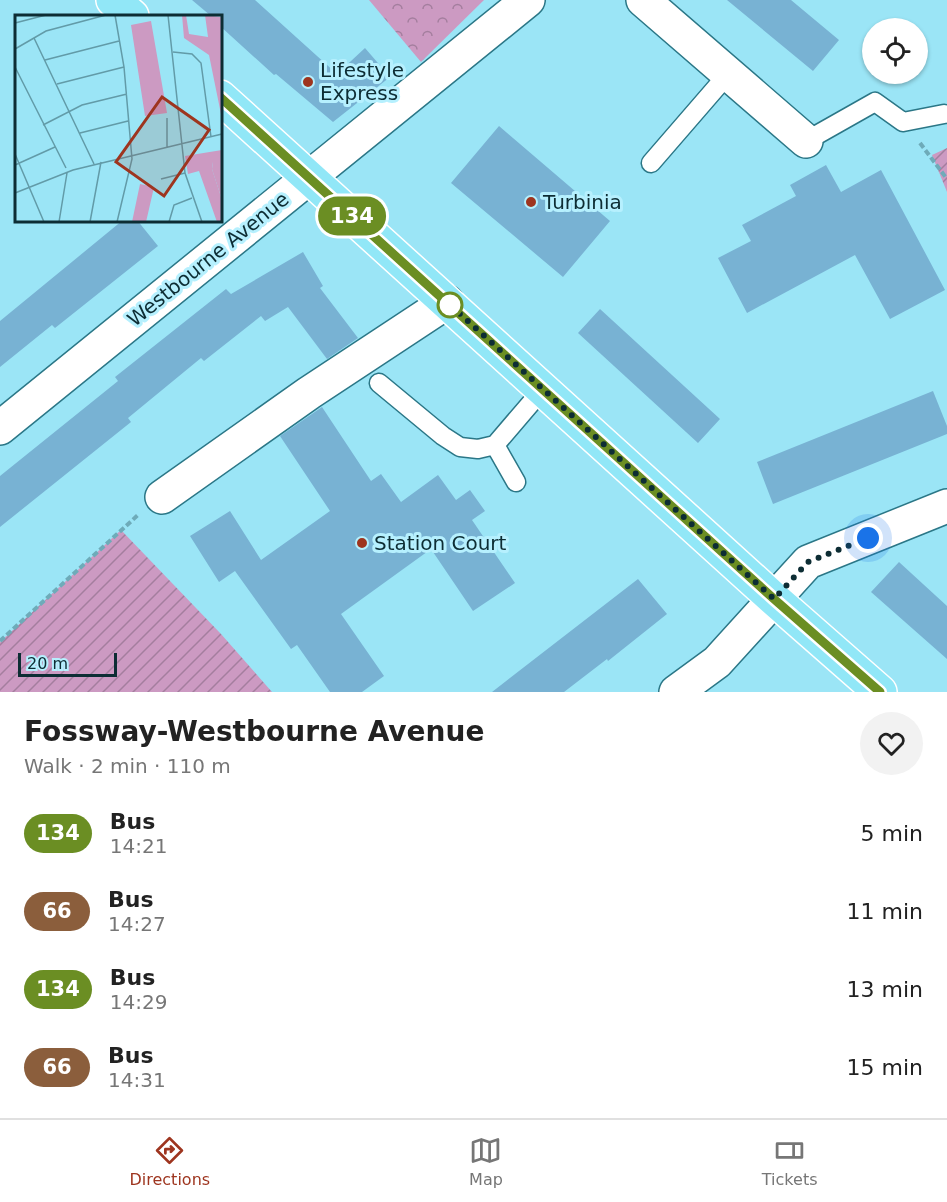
<!DOCTYPE html>
<meta charset="utf-8">
<style>
body{margin:0;font-family:"DejaVu Sans",sans-serif;background:#f2f2f2;color:#222;height:100vh;display:flex;flex-direction:column;font-size:22px;white-space:nowrap}
*{box-sizing:border-box;margin:0}
p{font-size:20px;color:#767676}
.icon{flex:none;width:33px;height:33px;fill:none;stroke:currentColor;stroke-width:2;stroke-linecap:round;stroke-linejoin:round}
.map{position:relative;height:692px;overflow:hidden}
.side{display:flex;flex-direction:column;background:#fff;flex:1}
.side>*{flex:none}
.badge{padding:0 12px;border-radius:20px;font-size:21px;line-height:39px}
.tools{position:absolute;left:862px;top:18px;display:grid;gap:12px}
.tools a{display:grid;place-items:center;width:66px;height:66px;border-radius:50%;background:#fff;box-shadow:0 2px 4px #0004;font-size:30px}
.scale{position:absolute;left:18px;bottom:15px;width:99px;box-sizing:border-box;padding-left:6px;border:3px solid #0d2d34;border-top:0;font-size:16px;line-height:21px;white-space:nowrap;color:#0d2d34;-webkit-text-stroke:4px #b6f0fe;paint-order:stroke}
.you{position:absolute;width:30px;height:30px;margin:-15px;border:4px solid #fff;border-radius:50%;background:#1a73e8;box-shadow:0 0 0 9px #1a73e833}
.map>.badge{position:absolute;translate:-50% -50%;box-shadow:0 0 0 3px #fff}
.round{display:grid;place-items:center;flex:none;width:63px;height:63px;border-radius:32px;background:#f2f2f2}
.summary{display:flex;align-items:center;justify-content:space-between;height:102px;padding:0 24px}
h1{font-size:28px;font-weight:800;line-height:45px}
ul{padding:0;list-style:none}
li{display:flex;align-items:center;gap:18px;height:78px;padding:0 24px}
li div{flex:1}
li b{display:block;font-size:22px}
li em{font-style:normal}
li .badge{min-width:66px;font-weight:700;text-align:center}
.tab-bar{display:flex;justify-content:space-around;align-items:center;height:84px;border-top:2px solid #e0e0e0;background:#fff;font-size:16px;color:#767676}
.tab-bar a{display:grid;justify-items:center;gap:3px}
.tab-bar .on{color:#9e351f}
.map>svg:first-child{display:block}
</style>
<div class="map">
<svg width="947" height="692" viewBox="0 0 947 692">
<defs>
<pattern id="forest-crowns" width="20" height="18" patternUnits="userSpaceOnUse" patternTransform="scale(1.5)"><rect width="20" height="18" fill="#cc9ac2"/><path d="M2 6a3 3 0 1 1 6 0M12 15a3 3 0 1 1 6 0" fill="none" stroke="#a47e9e"/></pattern>
<pattern id="garden-furrows" width="10" height="10" patternUnits="userSpaceOnUse" patternTransform="scale(1.5)"><rect width="10" height="10" fill="#cc9ac2"/><path d="M-1 1l2-2M0 10L10 0M9 11l2-2" fill="none" stroke="#a47e9e"/></pattern>
</defs>
<rect width="100%" height="100%" fill="#9be5f6"/>
<path fill="url(#forest-crowns)" d="M 369,0 L 484,0 L 421,62 Z"/>
<path fill="url(#garden-furrows)" d="M 947,148 L 947,192 L 932,155 Z
M 121,530 L 221,634 L 272,692 L 0,692 L 0,642 Z"/>
<path fill="#78b2d3" d="M 192,0 L 255,0 L 337,74 L 365,48 L 390,77 L 333,122 L 276,74 L 274,75 L 220,26 L 220,16 L 211,16 Z
M 727,0 L 791,0 L 839,40 L 813,71 Z
M 499,126 L 610,221 L 563,277 L 451,183 Z
M 826,165 L 841,192 L 881,170 L 945,290 L 890,319 L 855,255 L 747,313 L 718,258 L 751,241 L 742,225 L 796,196 L 790,185 Z
M 123,220 L 137,220 L 158,246 L 55,328 L 52,325 L 0,367 L 0,321 Z
M 303,252 L 323,286 L 320,288 L 358,338 L 327,359 L 288,307 L 265,321 L 261,316 L 204,361 L 201,358 L 128,418 L 131,422 L 0,527 L 0,476 L 118,381 L 115,377 L 226,289 L 231,294 Z
M 600,309 L 720,419 L 698,443 L 578,333 Z
M 933,391 L 947,426 L 947,434 L 773,504 L 757,462 Z
M 322,407 L 371,481 L 381,474 L 401,502 L 438,475 L 456,500 L 470,490 L 485,511 L 472,520 L 515,583 L 473,611 L 431,549 L 341,614 L 384,676 L 362,692 L 330,692 L 297,645 L 291,649 L 235,571 L 219,582 L 190,536 L 230,511 L 261,560 L 330,511 L 280,436 Z
M 899,562 L 947,606 L 947,659 L 871,592 Z
M 638,579 L 667,614 L 608,661 L 607,659 L 564,692 L 492,692 Z"/>
<g fill="none" stroke-linecap="round" stroke-linejoin="round">
<defs>
<path id="service" d="M 806,141 L 875,102 L 903,122 L 944,114
M 651,163 L 728,74
M 379,383 L 443,436 L 460,447 L 478,449 L 495,445 L 543,389
M 495,445 L 516,482"/>
<path id="minor" d="M 643,0 L 806,141
M 162,497 L 309,393 L 447,302
M 676,692 L 717,662 L 808,562 L 947,506"/>
<path id="tertiary" d="M 0,428 L 528,0"/>
<path id="primary" d="M 113,0 L 132,16
M 220,97 L 774,599 L 880,692"/>
</defs>
<use href="#service" stroke="#2b7787" stroke-width="21"/>
<use href="#minor" stroke="#2b7787" stroke-width="36"/>
<use href="#tertiary" stroke="#2b7787" stroke-width="36"/>
<use href="#primary" stroke="#fff" stroke-width="36"/>
<path stroke="#6eabb9" stroke-width="4" stroke-dasharray="6 3" stroke-linecap="butt" d="M 920,143 L 947,179
M 0,641 L 138,515"/>
<use href="#service" stroke="#fff" stroke-width="18"/>
<use href="#minor" stroke="#fff" stroke-width="33"/>
<use href="#tertiary" stroke="#fff" stroke-width="33"/>
<use href="#primary" stroke="#91e7f7" stroke-width="33"/>
</g>
<g fill="none" stroke-linecap="round" stroke-linejoin="round">
<defs>
<path id="line" d="M 220,97 L 774,599 L 880,692"/>
</defs>
<use href="#line" stroke="#fff" stroke-width="14"/>
<use href="#line" stroke="#6b8e23" stroke-width="9"/>
<path stroke="#0d2d34" stroke-width="6" stroke-dasharray="0 10.8" d="M 450,305 L 447,302 L 774,599 L 808,562 L 868,538"/>
</g>
<g fill="#9e351f" stroke="#b6f0fe" stroke-width="2">
<circle cx="308" cy="82" r="6"/>
<circle cx="531" cy="202" r="6"/>
<circle cx="362" cy="543" r="6"/>
</g>
<circle fill="#fff" stroke="#6b8e23" stroke-width="3" cx="450" cy="305" r="12"/>
<g text-anchor="middle" stroke-width="6" stroke-linejoin="round" paint-order="stroke">
<g font-size="20" fill="#0d2d34" stroke="#b6f0fe" text-anchor="start">
<text x="320" y="77">Lifestyle<tspan x="320" dy="23">Express</tspan></text>
<text x="543" y="209">Turbinia</text>
<text x="374" y="550">Station Court</text>
</g>
<g font-size="20" fill="#0d2d34" stroke="#b6f0fe">
<text transform="translate(208 259) rotate(-39)" y="7">Westbourne Avenue</text>
</g>
</g>
<g transform="translate(15 15)">
<rect width="207" height="207" fill="#9be5f6"/>
<path d="M 167,0 L 171,0 L 174,19 L 193,22 L 190,0 L 207,2 L 207,104 L 194,40 L 169,23 ZM 198,147 L 207,147 L 207,185 L 197,154 Z" fill="#cc9ac2"/>
<path d="M 207,135 L 207,147 L 198,147 L 197,154 L 207,185 L 207,207 L 202,207 L 184,156 L 173,159 L 170,141 Z" fill="#cc9ac2"/>
<path d="M 136,6 L 152,98 L 130,101 L 116,10 ZM 125,169 L 139,172 L 137,181 L 131,207 L 117,207 Z" fill="#cc9ac2"/>
<path fill="none" stroke="#629ba8" stroke-width="1.5" d="M 100,0 L 109,52 L 117,144 L 102,207M 153,0 L 170,158 L 187,207M 0,8 L 31,0M 19,23 L 79,149M 0,34 L 31,16 L 91,0M 158,37 L 177,39 L 186,48 L 196,122M 30,45 L 104,26M 0,52 L 51,153M 42,69 L 109,52M 28,110 L 67,90 L 112,79M 65,118 L 113,106M 152,132 L 152,103M 0,139 L 29,207M 0,150 L 40,132M 146,164 L 170,158M 0,178 L 58,155 L 207,119M 44,207 L 52,158M 75,207 L 86,147M 154,207 L 159,190 L 177,183"/>
<path fill="#9e351f" fill-opacity="0.15" stroke="#9e351f" stroke-width="3" d="M 147,82 L 194,115 L 149,181 L 101,147 Z"/>
<rect width="207" height="207" fill="none" stroke="#0d2d34" stroke-width="3"/>
</g>
</svg>
<div class="tools">
<a><svg class="icon" aria-label="locate" viewBox="0 0 24 24"><circle cx="12" cy="12" r="6"/><path d="M12 2v4M12 18v4M2 12h4M18 12h4"/></svg></a>
</div>
<div class="scale">20 m</div>
<div class="you" style="left:868px;top:538px"></div>
<b class="badge" style="left:352px;top:216px;background:#6b8e23;color:#fff">134</b>
</div>
<section class="side">
<div class="summary"><div><h1>Fossway-Westbourne Avenue</h1><p>Walk · 2 min · 110 m</p></div><a class="round"><svg class="icon" aria-label="heart" viewBox="0 0 24 24"><path d="M12 20l-8-8c-3-5 5-10 8-4 3-6 11-1 8 4z"/></svg></a></div>
<ul>
<li><span class="badge" style="background:#6b8e23;color:#fff">134</span><div><b>Bus</b><p>14:21</p></div><em>5 min</em></li>
<li><span class="badge" style="background:#8b5e3c;color:#fff">66</span><div><b>Bus</b><p>14:27</p></div><em>11 min</em></li>
<li><span class="badge" style="background:#6b8e23;color:#fff">134</span><div><b>Bus</b><p>14:29</p></div><em>13 min</em></li>
<li><span class="badge" style="background:#8b5e3c;color:#fff">66</span><div><b>Bus</b><p>14:31</p></div><em>15 min</em></li>
</ul>
</section>
<nav class="tab-bar">
<a class="on"><svg class="icon" aria-label="directions" viewBox="0 0 24 24"><path d="M12 3l9 9-9 9-9-9zM9 14v-3h6M13 9l2 2-2 2"/></svg>Directions</a>
<a><svg class="icon" aria-label="map" viewBox="0 0 24 24"><path d="M3 6l6-2 6 2 6-2v14l-6 2-6-2-6 2zM9 4v14M15 6v14"/></svg>Map</a>
<a><svg class="icon" aria-label="tickets" viewBox="0 0 24 24"><path d="M3 7h18v10H3zM15 7v10"/></svg>Tickets</a>
</nav>
